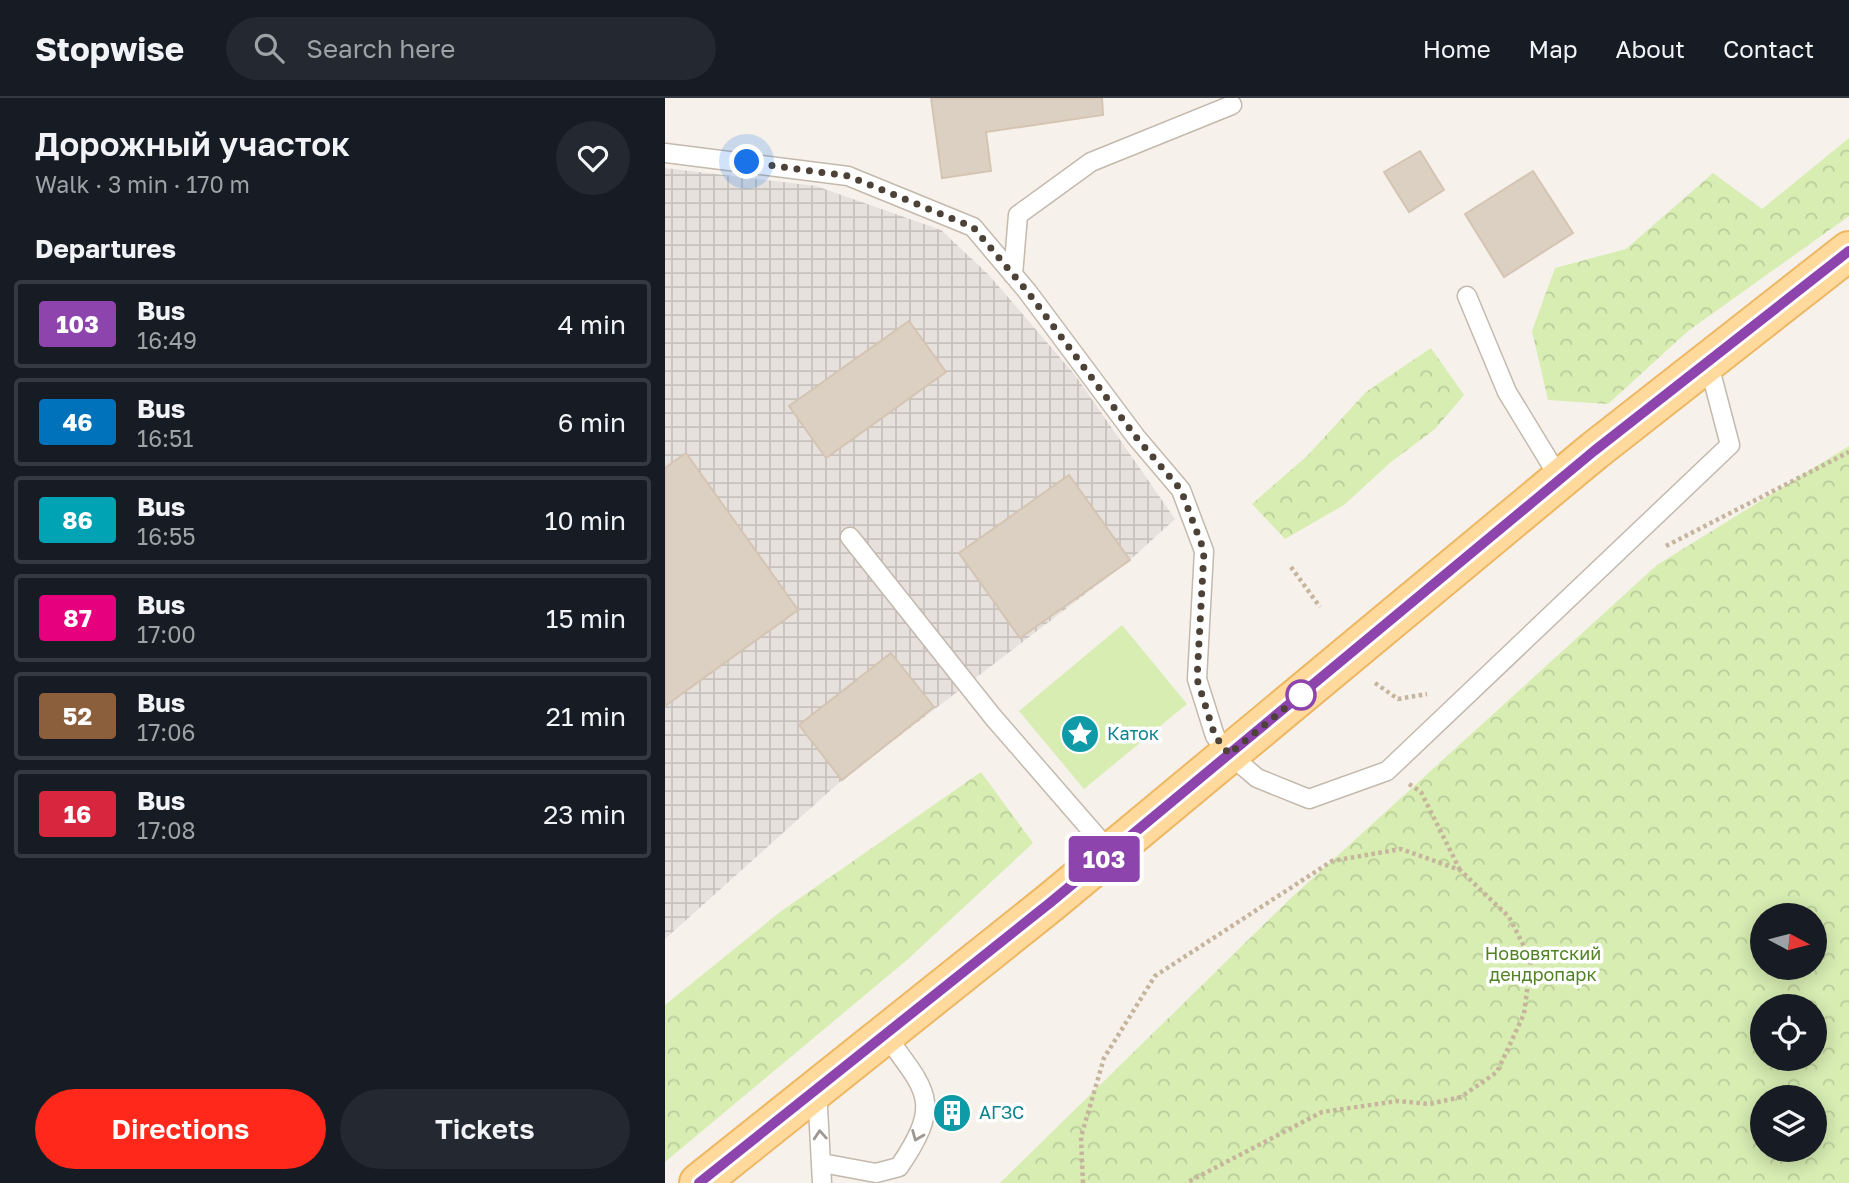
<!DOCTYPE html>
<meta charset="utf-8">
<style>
body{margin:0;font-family:"Golos Text",sans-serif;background:#242831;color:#f1f3f6;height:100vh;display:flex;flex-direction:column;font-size:26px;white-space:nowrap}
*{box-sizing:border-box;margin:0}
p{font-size:23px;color:#9ea1a6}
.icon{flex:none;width:38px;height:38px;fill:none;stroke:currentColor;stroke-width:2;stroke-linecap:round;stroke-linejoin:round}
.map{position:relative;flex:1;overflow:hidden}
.panel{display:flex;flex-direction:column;background:#171b24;width:665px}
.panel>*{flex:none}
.badge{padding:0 14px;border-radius:5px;font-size:24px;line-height:46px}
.needle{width:46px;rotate:97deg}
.controls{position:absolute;left:1085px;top:805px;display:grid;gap:14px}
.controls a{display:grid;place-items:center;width:77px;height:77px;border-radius:50%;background:#171b24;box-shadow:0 4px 18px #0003;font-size:35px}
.you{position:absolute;width:35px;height:35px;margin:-18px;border:5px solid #fff;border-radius:50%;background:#1a73e8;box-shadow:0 0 0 10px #1a73e833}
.map>.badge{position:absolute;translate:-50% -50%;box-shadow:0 0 0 4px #fff}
h2{padding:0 35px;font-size:26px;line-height:63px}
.round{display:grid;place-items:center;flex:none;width:74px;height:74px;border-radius:37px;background:#242831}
.head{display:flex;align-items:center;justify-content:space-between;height:119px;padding:0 35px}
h1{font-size:33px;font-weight:600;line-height:52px}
.cta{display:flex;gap:14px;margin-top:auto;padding:14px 35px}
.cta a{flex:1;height:80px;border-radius:42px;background:#ff281a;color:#fff;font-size:28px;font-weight:600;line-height:80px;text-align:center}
.cta a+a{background:#242831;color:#f1f3f6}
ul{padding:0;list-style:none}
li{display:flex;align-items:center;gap:21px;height:88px;margin:0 14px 10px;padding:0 21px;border:4px solid #363941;border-radius:7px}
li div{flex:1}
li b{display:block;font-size:26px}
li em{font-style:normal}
li .badge{min-width:77px;font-weight:700;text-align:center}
header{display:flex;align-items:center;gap:42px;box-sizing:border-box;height:98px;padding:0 35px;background:#171b24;border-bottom:2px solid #363941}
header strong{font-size:33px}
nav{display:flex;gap:38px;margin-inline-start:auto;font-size:24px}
.search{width:490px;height:63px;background:#242831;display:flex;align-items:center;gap:18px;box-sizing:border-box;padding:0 24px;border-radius:38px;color:#9ea1a6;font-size:26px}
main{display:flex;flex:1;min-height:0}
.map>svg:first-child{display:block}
</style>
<header>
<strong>Stopwise</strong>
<div class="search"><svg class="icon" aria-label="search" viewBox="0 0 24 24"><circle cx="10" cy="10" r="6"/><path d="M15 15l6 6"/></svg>Search here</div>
<nav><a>Home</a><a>Map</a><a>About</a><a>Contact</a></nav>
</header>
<main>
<section class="panel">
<div class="head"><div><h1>Дорожный участок</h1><p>Walk · 3 min · 170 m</p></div><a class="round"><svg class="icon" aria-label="heart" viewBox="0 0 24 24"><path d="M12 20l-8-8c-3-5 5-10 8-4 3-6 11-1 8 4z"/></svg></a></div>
<h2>Departures</h2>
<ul>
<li><span class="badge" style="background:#8e44ad;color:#fff">103</span><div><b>Bus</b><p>16:49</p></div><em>4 min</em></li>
<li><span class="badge" style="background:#0072bc;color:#fff">46</span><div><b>Bus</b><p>16:51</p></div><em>6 min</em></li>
<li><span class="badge" style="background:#00a3b4;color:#fff">86</span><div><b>Bus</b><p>16:55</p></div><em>10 min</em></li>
<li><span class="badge" style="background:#e6007e;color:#fff">87</span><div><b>Bus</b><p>17:00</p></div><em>15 min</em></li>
<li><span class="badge" style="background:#8b5e3c;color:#fff">52</span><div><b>Bus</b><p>17:06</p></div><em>21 min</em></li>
<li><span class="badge" style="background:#d7263d;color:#fff">16</span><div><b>Bus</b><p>17:08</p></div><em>23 min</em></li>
</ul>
<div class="cta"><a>Directions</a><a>Tickets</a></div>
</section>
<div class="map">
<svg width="1184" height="1085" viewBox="0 0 1184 1085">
<defs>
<pattern id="industrial-grid" width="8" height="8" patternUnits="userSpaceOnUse" patternTransform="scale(1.75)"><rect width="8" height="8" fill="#e6e1dc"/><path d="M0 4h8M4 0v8" fill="none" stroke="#c7c2be"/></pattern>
<pattern id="forest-crowns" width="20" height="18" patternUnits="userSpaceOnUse" patternTransform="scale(1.75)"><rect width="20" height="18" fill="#d7edb2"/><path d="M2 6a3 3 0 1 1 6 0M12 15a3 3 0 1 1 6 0" fill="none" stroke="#bacc9a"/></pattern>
</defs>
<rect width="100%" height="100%" fill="#f6f2eb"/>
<path fill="url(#industrial-grid)" d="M 0,70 L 151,88 L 276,132 L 323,176 L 410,277 L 510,421 L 465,462 L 177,682 L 0,841 Z"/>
<path fill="#d7edb2" d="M 457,527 L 522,606 L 419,691 L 354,613 Z"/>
<path fill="url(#forest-crowns)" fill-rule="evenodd" d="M 1184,40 L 1184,118 L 1023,233 L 943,306 L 883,302 L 867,233 L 890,170 L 961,151 L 1048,75 L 1097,111 Z
M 766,250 L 799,297 L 770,331 L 726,364 L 679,407 L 620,441 L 587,406 L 642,358 L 701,294 Z
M 1184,348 L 1184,1085 L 335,1085 L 627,799 L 992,467 ZM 1150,817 L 1150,870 L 1097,870 L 1097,817 ZM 1150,908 L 1150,961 L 1097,961 L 1097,908 ZM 1150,999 L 1150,1052 L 1097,1052 L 1097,999 Z
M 316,674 L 368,745 L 242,862 L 0,1064 L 0,907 L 115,814 Z"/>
<path fill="#dcd0c3" stroke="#d5c4b2" stroke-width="2" d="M 266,0 L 437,0 L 438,17 L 321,34 L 326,73 L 277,80 Z
M 755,53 L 779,92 L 744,114 L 719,74 Z
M 868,73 L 908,135 L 839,179 L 800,116 Z
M 244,223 L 281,274 L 161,360 L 124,308 Z
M 21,355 L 133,512 L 0,608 L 0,370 Z
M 404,377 L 465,462 L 355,540 L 294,455 Z
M 226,555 L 269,609 L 177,682 L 134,627 Z"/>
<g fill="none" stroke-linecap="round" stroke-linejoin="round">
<defs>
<path id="service" d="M 0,55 L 183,78 L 308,129 L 362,193 L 471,339 L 516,392 L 539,453 L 532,581 L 550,638 L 564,656 L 592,680 L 644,701 L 722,673 L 1065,347 L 1043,263
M 348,177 L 353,117 L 426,64 L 567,7
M 802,198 L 842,294 L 895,381
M 185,439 L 328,619 L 446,755
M 152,991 L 157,1085
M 157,1065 L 211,1075 L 234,1069 C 279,1003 261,993 219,935"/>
<path id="primary" d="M 34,1085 L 386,804 L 929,353 L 1184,153"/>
</defs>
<use href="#service" stroke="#c3b9ad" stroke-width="21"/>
<use href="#primary" stroke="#edb763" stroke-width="42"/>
<path stroke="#c6b49d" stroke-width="4.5" stroke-dasharray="3.5 3.5" stroke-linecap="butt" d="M 1001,448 L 1184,354
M 626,469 L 655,509
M 710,585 L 733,601 L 762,596
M 744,686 L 756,694 L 795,772
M 418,1085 L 416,1039 L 439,960 L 490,878 L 667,763 L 736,751 L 795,772 L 844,819 L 866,862 L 859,916 L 832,974 L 796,999 L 764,1006 L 733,1003 L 657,1014 L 521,1085"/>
<use href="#service" stroke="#fff" stroke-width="18"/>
<use href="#primary" stroke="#ffda9c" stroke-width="38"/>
</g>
<defs><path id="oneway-chevron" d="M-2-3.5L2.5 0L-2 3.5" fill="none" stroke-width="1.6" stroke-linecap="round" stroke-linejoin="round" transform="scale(1.75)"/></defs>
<g stroke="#9d9792">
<use href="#oneway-chevron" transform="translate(155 1037) rotate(-94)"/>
<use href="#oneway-chevron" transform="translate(252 1038) rotate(112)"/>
</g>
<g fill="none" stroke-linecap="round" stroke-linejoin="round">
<defs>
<path id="line" d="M 34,1085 L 386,804 L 929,353 L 1184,153"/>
</defs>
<use href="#line" stroke="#fff" stroke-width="16"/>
<use href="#line" stroke="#8e44ad" stroke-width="10"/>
<path stroke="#4c4238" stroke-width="7" stroke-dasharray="0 12.6" d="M 82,64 L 183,78 L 308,129 L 362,193 L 471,339 L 516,392 L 539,453 L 532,581 L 550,638 L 564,656 L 636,597"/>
</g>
<defs>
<symbol id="sight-disc" viewBox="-11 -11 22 22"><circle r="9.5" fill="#0f9aa8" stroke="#fff"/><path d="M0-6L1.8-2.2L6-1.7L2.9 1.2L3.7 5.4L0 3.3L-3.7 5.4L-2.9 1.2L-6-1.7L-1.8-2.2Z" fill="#fff"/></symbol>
<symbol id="building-disc" viewBox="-11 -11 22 22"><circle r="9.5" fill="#0f9aa8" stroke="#fff"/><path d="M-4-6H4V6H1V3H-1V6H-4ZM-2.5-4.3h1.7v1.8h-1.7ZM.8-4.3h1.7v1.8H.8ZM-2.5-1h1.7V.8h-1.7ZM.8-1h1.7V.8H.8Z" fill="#fff"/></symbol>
</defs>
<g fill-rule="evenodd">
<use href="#sight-disc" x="393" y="614" width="44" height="44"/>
<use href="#building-disc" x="265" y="993" width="44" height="44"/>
</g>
<circle fill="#fff" stroke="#8e44ad" stroke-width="3.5" cx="636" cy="597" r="14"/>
<g text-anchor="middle" stroke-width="7" stroke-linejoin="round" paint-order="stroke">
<g font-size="18" fill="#0d838f" stroke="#fff" text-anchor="start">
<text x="442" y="642">Каток</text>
<text x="314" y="1021">АГЗС</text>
</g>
<g font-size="18" fill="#518325" stroke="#fff">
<text x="878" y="862">Нововятский<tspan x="878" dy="21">дендропарк</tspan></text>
</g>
</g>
</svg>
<div class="controls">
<a><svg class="needle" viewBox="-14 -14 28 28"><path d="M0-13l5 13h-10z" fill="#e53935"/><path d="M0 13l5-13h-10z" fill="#9ea1a6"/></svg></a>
<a><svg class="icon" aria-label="locate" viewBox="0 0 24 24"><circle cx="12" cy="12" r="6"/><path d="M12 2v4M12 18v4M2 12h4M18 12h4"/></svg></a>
<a><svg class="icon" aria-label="layers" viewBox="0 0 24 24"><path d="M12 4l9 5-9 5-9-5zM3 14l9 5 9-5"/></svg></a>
</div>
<div class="you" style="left:82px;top:64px"></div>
<b class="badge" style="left:439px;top:761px;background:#8e44ad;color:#fff">103</b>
</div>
</main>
